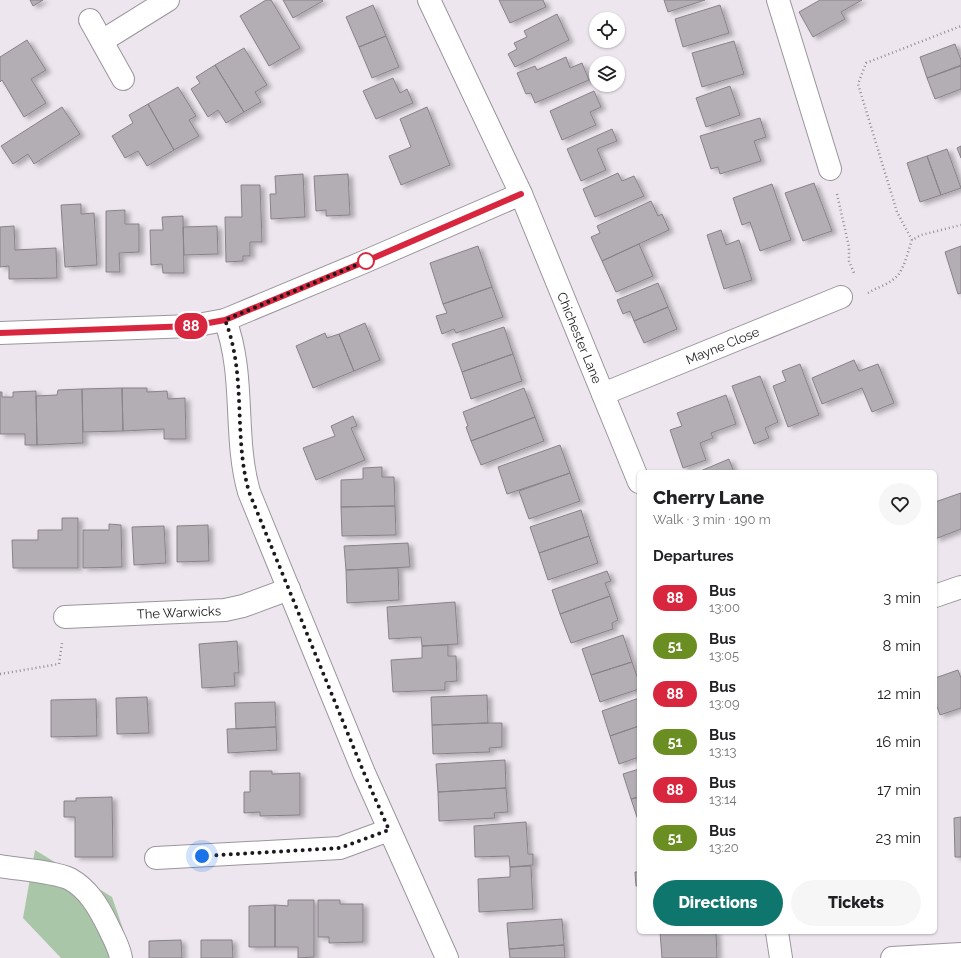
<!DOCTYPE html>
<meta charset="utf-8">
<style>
body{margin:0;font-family:Raleway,sans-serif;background:#f6f6f6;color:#202124;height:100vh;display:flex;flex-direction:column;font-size:15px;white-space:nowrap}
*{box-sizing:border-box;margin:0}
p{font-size:13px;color:#757577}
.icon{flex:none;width:22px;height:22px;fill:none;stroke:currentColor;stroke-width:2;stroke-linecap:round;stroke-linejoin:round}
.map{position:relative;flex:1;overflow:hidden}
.side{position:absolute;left:637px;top:470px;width:300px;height:464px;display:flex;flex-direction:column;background:#fff;border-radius:6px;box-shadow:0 1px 3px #0004}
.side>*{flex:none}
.badge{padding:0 8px;border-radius:13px;font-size:14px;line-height:26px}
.controls{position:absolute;left:589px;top:12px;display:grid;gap:8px}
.controls a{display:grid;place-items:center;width:36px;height:36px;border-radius:50%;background:#fff;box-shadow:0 1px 3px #0004;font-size:20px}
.you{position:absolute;width:20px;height:20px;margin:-10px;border:3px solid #fff;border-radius:50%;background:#1a73e8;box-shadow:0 0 0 6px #1a73e833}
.map>.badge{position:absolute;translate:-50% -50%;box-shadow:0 0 0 2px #fff}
h2{padding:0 16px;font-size:15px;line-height:36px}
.round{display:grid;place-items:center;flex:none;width:42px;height:42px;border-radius:21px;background:#f6f6f6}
.overview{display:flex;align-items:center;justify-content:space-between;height:68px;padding:0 16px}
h1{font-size:19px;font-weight:800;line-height:30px}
.cta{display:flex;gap:8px;margin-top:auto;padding:8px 16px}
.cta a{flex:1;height:46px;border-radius:24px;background:#0f766e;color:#fff;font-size:16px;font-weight:800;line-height:46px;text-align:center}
.cta a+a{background:#f6f6f6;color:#202124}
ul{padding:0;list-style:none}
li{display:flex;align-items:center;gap:12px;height:48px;padding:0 16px}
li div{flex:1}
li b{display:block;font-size:15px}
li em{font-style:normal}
li .badge{min-width:44px;font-weight:700;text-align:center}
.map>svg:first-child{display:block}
</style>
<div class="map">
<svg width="961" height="958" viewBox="0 0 961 958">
<defs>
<filter id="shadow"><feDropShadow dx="4.5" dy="2.5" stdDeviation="2" flood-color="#0004"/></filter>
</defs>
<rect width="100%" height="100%" fill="#ede6ee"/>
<path fill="#a9c7a8" d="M 35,850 L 112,897 L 133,958 L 61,958 L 23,918 Z"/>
<path fill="#b3adb4" stroke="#898289" filter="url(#shadow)" d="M 30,0 L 43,0 L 33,6 Z
M 266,0 L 271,0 L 300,48 L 269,66 L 240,16 Z
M 283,0 L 322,0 L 323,1 L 293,18 Z
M 499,0 L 543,0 L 546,7 L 510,23 Z
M 664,0 L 705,0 L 668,12 Z
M 820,0 L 862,0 L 841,12 L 845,19 L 813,37 L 799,12 Z
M 373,5 L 386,36 L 359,47 L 346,17 Z
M 720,5 L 729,33 L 683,47 L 675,19 Z
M 557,14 L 569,40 L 515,67 L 508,54 L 517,49 L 514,43 L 527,37 L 524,31 Z
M 386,36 L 399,67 L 372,78 L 359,47 Z
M 27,40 L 46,70 L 31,79 L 46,103 L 24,117 L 2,80 L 0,82 L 0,57 Z
M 734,41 L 744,74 L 702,87 L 692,53 Z
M 955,44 L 961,60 L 961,65 L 927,78 L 920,57 Z
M 244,48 L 267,85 L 255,92 L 261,102 L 244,112 L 215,65 Z
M 566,57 L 570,68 L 582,63 L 589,80 L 535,103 L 531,93 L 526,94 L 517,73 L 535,66 L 537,70 Z
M 215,65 L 244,112 L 226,123 L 218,110 L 208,117 L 191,89 L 200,83 L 196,77 Z
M 961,66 L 961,89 L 935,99 L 927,78 Z
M 393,78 L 400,93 L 407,89 L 413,103 L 376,119 L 363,91 Z
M 730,86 L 740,115 L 706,127 L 696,98 Z
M 178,87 L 196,116 L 189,120 L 199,136 L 174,150 L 148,104 Z
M 594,91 L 601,107 L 590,112 L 596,125 L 562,140 L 550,111 Z
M 148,104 L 174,150 L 147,166 L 138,151 L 125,158 L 112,136 L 133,123 L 129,115 Z
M 62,107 L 80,134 L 34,164 L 28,154 L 13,164 L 1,146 Z
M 427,107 L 450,165 L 401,185 L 389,156 L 411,147 L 400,119 Z
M 760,118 L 766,137 L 754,141 L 761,161 L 720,174 L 718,167 L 711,169 L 700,136 Z
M 612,129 L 617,141 L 597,149 L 606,170 L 581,181 L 567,149 Z
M 961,146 L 961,158 L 957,148 Z
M 947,149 L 961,188 L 941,195 L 927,156 Z
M 927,156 L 941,195 L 920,202 L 907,163 Z
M 618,173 L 622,181 L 634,176 L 644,196 L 595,217 L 583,189 Z
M 303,174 L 305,217 L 271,219 L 270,194 L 276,194 L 275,176 Z
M 348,174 L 350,215 L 326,216 L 326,210 L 316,211 L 314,176 Z
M 814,183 L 832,231 L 803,241 L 785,193 Z
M 772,184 L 791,240 L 760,251 L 750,222 L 742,225 L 733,198 Z
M 241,185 L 260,185 L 262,242 L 250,242 L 250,256 L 243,256 L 243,261 L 226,262 L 225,217 L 242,217 Z
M 651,201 L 658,216 L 662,214 L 669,230 L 602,261 L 591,237 L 600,233 L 597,226 Z
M 81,204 L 81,214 L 94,213 L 97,265 L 65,267 L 61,205 Z
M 125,210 L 125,224 L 139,224 L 139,252 L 119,253 L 120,272 L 106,272 L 106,211 Z
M 183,216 L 184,273 L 163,273 L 162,264 L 151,265 L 150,230 L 163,230 L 162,217 Z
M 14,226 L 15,250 L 56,248 L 57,278 L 9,279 L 9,266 L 0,267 L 0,227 Z
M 217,226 L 218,254 L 184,255 L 183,227 Z
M 721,230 L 726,245 L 739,240 L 752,280 L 724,289 L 707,235 Z
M 639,244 L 653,276 L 616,292 L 602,261 Z
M 478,246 L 492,287 L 443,304 L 430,263 Z
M 961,246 L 961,293 L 958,294 L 945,252 Z
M 658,283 L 668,307 L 634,321 L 630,311 L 623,314 L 617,300 Z
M 492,287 L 503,317 L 456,333 L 454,329 L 442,334 L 436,316 L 447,313 L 443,304 Z
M 668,307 L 677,329 L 644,343 L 634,321 Z
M 365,323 L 380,360 L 354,371 L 339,334 Z
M 504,327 L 513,354 L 462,372 L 452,344 Z
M 325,333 L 327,338 L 339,334 L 354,371 L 313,388 L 296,346 Z
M 513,354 L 522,381 L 471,399 L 462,372 Z
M 854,360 L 859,371 L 878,364 L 894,403 L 872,412 L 862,388 L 822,404 L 812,378 Z
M 800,364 L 819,415 L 788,427 L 773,386 L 786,381 L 782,371 Z
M 760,376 L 778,422 L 765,428 L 769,438 L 754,444 L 732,386 Z
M 122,388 L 147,388 L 147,392 L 167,391 L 168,399 L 185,398 L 186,439 L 164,439 L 164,429 L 123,431 Z
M 122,388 L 123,431 L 83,432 L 82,389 Z
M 524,388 L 535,417 L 471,441 L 466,427 L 468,426 L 463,412 Z
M 82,389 L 83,443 L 37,445 L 36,396 L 57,395 L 58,390 Z
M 36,391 L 37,445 L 25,445 L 25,434 L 0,434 L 0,392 L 2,392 L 2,397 L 13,397 L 13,392 Z
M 726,395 L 736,424 L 711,433 L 713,438 L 700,443 L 706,460 L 683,468 L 670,430 L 682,426 L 677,413 Z
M 353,416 L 357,426 L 351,428 L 365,460 L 316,480 L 303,448 L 335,436 L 331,426 Z
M 535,417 L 544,441 L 481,465 L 471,441 Z
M 560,445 L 570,473 L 507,494 L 498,467 Z
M 729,459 L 734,472 L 698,472 Z
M 382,467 L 382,477 L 394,477 L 395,506 L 341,507 L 341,480 L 363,479 L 363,468 Z
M 570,473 L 580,501 L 529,519 L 519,491 Z
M 961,493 L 961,529 L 935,539 L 935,502 Z
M 395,506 L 396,535 L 342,536 L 341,507 Z
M 581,510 L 589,536 L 539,553 L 530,527 Z
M 62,518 L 78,518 L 78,568 L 13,568 L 12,540 L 38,540 L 38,530 L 62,530 Z
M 109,524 L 121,525 L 122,567 L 83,568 L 83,530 L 109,530 Z
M 208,525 L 209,561 L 177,562 L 177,526 Z
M 164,526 L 166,563 L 134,565 L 132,527 Z
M 589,536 L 598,563 L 548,580 L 539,553 Z
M 408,543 L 410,567 L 346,570 L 344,546 Z
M 398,568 L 399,600 L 347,603 L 346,570 Z
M 607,571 L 611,581 L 605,583 L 610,596 L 560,614 L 552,590 Z
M 610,596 L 618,620 L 612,623 L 613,629 L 571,643 L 560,614 Z
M 455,602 L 458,644 L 422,646 L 421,637 L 389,639 L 387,607 Z
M 623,635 L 632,662 L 591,675 L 582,649 Z
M 237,641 L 239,673 L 234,673 L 235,686 L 202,688 L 199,644 Z
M 448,645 L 448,656 L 456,656 L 457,681 L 445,682 L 445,690 L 393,692 L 391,660 L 422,658 L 422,646 Z
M 632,662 L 639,682 L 639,689 L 600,702 L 591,675 Z
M 958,670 L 961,678 L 961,708 L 940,715 L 935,701 L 935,678 Z
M 487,695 L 488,723 L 432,725 L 431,697 Z
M 147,697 L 149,733 L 117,734 L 116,698 Z
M 639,698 L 639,726 L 610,736 L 602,711 Z
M 96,699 L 97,736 L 51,737 L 51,700 Z
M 275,702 L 276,727 L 236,729 L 235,703 Z
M 488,723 L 502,723 L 502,747 L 489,748 L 490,752 L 433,754 L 432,725 Z
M 639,726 L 639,757 L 619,764 L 610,736 Z
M 276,727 L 277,750 L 228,753 L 227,729 Z
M 505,760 L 506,788 L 438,792 L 436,764 Z
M 639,769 L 639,797 L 631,799 L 623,774 Z
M 250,771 L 272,771 L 272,774 L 300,773 L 300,815 L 260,816 L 260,812 L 244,813 L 244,792 L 250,792 Z
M 506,788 L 508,812 L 494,813 L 495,818 L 439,821 L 438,792 Z
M 112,797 L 113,857 L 75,857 L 75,817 L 64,817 L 64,801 L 76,801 L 76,798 Z
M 639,797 L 639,823 L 631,799 Z
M 961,817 L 961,857 L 955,857 L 954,818 Z
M 526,822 L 528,854 L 533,854 L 533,865 L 510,867 L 509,856 L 475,857 L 474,826 Z
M 531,866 L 533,909 L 479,912 L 478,879 L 510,877 L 510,867 Z
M 635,872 L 639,872 L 639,886 L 636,886 Z
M 288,900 L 314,900 L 314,957 L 298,958 L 298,947 L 275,947 L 275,905 L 288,906 Z
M 318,900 L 340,900 L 340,904 L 363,904 L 363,942 L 329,943 L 329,937 L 318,937 Z
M 275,905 L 275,947 L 249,947 L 249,906 Z
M 562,919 L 564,945 L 509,949 L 507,923 Z
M 660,932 L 716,932 L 717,958 L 662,958 Z
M 181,940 L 182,958 L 149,958 L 149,941 Z
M 201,940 L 232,940 L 233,958 L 201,958 Z
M 564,945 L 565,958 L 510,958 L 509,949 Z"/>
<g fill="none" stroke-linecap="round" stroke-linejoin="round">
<defs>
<g id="minor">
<path id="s1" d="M 429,0 L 521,194 L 639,482"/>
<path d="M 778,0 L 830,169"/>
<path d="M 90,20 L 123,79"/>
<path d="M 102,41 L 168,0"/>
<path d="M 225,320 C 246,376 233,436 249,492 L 364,773 L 447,958"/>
<path d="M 0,333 L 192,326 L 225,320 L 364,262 L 521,194"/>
<path id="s2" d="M 603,394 L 841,297"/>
<path d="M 935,596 L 961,587"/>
<path id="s3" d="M 65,617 L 225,610 L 243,606 L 289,589"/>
<path d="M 156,858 L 340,848 L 389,830"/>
<path d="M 0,866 C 17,869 56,872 70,879 C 88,889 98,906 107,924 C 112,935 119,946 121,958"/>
<path d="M 777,932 L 781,958"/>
<path d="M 892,958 L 961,954"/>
</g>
</defs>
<use href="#minor" stroke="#9b959c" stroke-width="24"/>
<path stroke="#938e93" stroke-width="2.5" stroke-dasharray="1 3" stroke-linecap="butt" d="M 837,194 L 849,247 L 849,261 L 854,273
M 912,240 L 897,212 L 858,84 L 866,63 L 961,26
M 868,293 C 877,287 891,284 898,275 C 905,266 908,251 912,240 L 921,235 L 961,225
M 0,674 L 59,664 L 62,643"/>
<use href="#minor" stroke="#fff" stroke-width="22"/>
</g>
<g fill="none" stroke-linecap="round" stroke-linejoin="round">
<defs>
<path id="line" d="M 0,333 L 192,326 L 225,320 L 364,262 L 521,194"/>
</defs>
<use href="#line" stroke="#fff" stroke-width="9"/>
<use href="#line" stroke="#d7263d" stroke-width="6"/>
<path stroke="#1b191b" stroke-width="4" stroke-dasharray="0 7.2" d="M 202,856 L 340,848 L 389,830 L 364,773 L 249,492 C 233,436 247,375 225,320 L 366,261"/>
</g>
<circle fill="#fff" stroke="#d7263d" stroke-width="2" cx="366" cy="261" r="8"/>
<g text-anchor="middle" stroke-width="3" stroke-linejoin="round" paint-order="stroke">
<g font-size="13" fill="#1b191b" stroke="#fbf4fc">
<text dy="5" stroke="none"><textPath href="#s1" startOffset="370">Chichester Lane</textPath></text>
<text dy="5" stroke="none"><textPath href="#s2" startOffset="129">Mayne Close</textPath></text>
<text dy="5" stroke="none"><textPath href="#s3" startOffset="114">The Warwicks</textPath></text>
</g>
</g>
</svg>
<div class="controls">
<a><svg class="icon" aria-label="locate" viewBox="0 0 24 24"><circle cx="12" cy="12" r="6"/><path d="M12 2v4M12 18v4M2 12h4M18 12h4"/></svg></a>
<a><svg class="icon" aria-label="layers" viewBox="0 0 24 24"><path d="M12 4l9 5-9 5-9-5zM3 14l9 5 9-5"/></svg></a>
</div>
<div class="you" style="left:202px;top:856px"></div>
<b class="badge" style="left:191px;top:326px;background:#d7263d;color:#fff">88</b>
<section class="side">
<div class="overview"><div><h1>Cherry Lane</h1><p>Walk · 3 min · 190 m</p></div><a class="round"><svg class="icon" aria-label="heart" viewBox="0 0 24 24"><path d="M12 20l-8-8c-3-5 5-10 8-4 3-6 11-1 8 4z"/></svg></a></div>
<h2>Departures</h2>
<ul>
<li><span class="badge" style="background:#d7263d;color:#fff">88</span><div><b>Bus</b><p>13:00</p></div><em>3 min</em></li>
<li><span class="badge" style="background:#6b8e23;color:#fff">51</span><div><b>Bus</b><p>13:05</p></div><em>8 min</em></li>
<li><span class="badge" style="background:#d7263d;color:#fff">88</span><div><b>Bus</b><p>13:09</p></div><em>12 min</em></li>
<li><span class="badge" style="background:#6b8e23;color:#fff">51</span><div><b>Bus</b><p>13:13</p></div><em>16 min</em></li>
<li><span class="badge" style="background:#d7263d;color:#fff">88</span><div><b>Bus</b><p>13:14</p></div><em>17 min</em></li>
<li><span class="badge" style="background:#6b8e23;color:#fff">51</span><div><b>Bus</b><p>13:20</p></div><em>23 min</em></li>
</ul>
<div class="cta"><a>Directions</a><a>Tickets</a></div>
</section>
</div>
